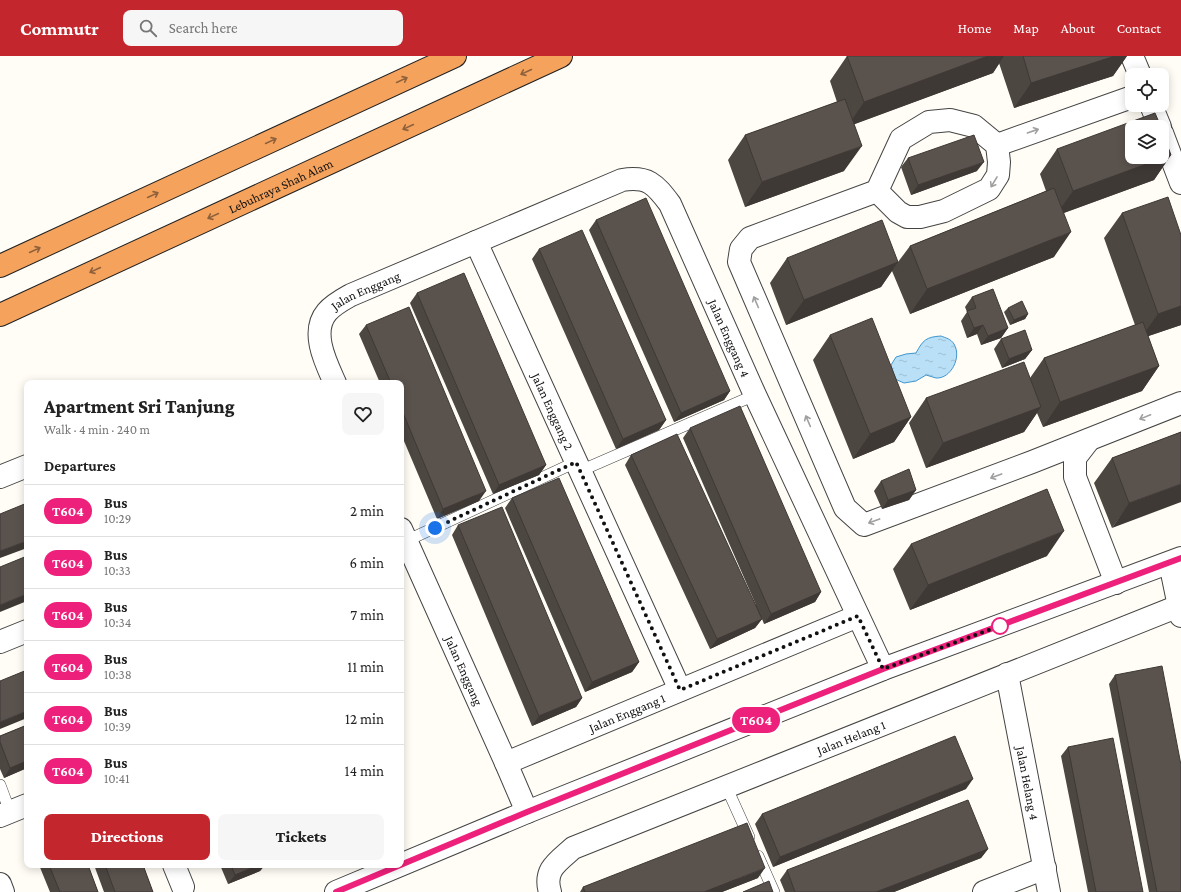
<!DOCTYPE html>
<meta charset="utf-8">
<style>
body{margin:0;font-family:"Crimson Pro",serif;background:#f6f6f6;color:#222;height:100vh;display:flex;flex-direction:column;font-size:15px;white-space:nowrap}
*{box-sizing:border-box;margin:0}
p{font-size:13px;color:#767676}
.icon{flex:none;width:22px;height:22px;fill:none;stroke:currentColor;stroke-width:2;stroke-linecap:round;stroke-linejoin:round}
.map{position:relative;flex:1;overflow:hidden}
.details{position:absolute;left:24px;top:324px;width:380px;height:488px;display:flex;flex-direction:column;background:#fff;border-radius:8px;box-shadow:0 2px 10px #0003}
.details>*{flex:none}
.badge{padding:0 8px;border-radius:13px;font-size:14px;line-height:26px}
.controls{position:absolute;left:1125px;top:12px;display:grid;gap:8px}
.controls a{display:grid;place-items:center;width:44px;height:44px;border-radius:8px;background:#fff;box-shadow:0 2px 10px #0003;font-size:20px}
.you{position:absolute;width:20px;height:20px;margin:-10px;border:3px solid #fff;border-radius:50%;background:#1a73e8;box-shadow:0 0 0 6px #1a73e833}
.map>.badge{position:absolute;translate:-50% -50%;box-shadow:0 0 0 2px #fff}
h2{padding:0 20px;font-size:15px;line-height:36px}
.round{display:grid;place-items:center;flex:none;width:42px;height:42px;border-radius:8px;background:#f6f6f6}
.head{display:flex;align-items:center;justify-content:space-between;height:68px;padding:0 20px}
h1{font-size:19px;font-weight:800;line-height:30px}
.button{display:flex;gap:8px;margin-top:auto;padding:8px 20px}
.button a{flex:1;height:46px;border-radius:8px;background:#c4262e;color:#fff;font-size:16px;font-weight:800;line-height:46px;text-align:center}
.button a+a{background:#f6f6f6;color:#222}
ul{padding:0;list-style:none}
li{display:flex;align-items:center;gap:12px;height:52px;padding:0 20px;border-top:1px solid #e0e0e0}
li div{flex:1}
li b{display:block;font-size:15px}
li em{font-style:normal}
li .badge{min-width:44px;font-weight:700;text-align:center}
header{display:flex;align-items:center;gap:24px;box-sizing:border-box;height:56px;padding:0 20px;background:#c4262e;color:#fff}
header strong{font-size:19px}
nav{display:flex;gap:22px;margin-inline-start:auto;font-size:14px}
.search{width:280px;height:36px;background:#f6f6f6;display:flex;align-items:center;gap:10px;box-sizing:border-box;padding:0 14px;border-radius:8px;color:#767676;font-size:15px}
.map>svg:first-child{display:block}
</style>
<header>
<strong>Commutr</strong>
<div class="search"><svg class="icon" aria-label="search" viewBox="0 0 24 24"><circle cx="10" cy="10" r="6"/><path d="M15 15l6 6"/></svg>Search here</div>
<nav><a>Home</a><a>Map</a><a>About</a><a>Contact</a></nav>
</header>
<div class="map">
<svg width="1181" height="836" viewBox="0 0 1181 836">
<defs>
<pattern id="water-ripples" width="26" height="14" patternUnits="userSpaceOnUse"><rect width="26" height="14" fill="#b9e0f7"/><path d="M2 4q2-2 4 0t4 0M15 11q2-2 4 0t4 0" fill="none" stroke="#9ebfd3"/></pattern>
</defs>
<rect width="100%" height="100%" fill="#fffdf5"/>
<path fill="url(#water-ripples)" stroke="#3f96cf" d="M 941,280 C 946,282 951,283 954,288 C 962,301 951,323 936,322 C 933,321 929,320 926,319 L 916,325 L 904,327 L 895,323 L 891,309 L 896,301 L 906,298 L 916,297 C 923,284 926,281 941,280 Z"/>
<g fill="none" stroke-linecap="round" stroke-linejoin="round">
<defs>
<path id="service" d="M 580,415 L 755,339
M 406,485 L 576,406
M 0,729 L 10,756
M 726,730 L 749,781
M 758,800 L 774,836"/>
<g id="minor">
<path d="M 1132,0 L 1140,19"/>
<path d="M 1151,49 L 1160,71"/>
<path d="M 1162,77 L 1181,127"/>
<path d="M 997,89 L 1132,41"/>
<path d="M 877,135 L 898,156 L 907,161 L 920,161 L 944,155 L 989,133 L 998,119 L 999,106 L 997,89 L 974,70 L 950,64 L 929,66 L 901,83 L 877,135 L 750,182 L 741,193 L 739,206 L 845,452 L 864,469 L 1032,406 L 1181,347"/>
<path id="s1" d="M 476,186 L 680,634"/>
<path id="s2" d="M 335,327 C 326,307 310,276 327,256 C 334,248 342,244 351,239 L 622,124 C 648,120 655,128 670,148 L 755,339 L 883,613"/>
<path d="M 1089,384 L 1075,402 L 1075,421 L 1116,527"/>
<path d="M 0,421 L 27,410"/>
<path id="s3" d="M 401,473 L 506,707 L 527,756"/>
<path d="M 1170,507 L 1181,560"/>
<path d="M 0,586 L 27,575"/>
<path id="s4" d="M 1007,618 L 1049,836"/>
<path id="s5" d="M 506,707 L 858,560"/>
<path d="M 0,760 L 27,749"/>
<path d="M 174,809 L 183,831"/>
<path d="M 0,828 L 3,836"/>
<path d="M 336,836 L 527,756 L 883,613 L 1181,502"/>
<path id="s6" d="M 550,836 C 543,813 559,805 573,792 L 1179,550"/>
<path d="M 984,836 L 1045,812"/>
</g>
<g id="motorway">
<path d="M 0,210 L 455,0"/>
<path id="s7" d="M 0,259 L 561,0"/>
</g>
</defs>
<use href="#service" stroke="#444" stroke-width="12"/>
<use href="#minor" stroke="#444" stroke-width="24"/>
<use href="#motorway" stroke="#222" stroke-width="24"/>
<use href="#service" stroke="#fff" stroke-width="11"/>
<use href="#minor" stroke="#fff" stroke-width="22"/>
<use href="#motorway" stroke="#f5a25d" stroke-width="22"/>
</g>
<path fill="#4d4742" d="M 847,0 L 1004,0 L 993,17 L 854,68 L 844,115 L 745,151 L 728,104 L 745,79 L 837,46 L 830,25 Z
M 1004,0 L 1127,0 L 1113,20 L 1014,52 L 999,7 Z
M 1057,93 L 1171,99 L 1154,124 L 1064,157 L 1054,201 L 910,258 L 892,215 L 881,231 L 786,269 L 770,227 L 787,202 L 898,206 L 910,190 L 1046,135 L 1040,118 Z
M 908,102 L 977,115 L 911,139 L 901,111 Z
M 1122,157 L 1181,179 L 1181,269 L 1148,280 L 1159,310 L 1142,335 L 1043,371 L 1037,357 L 1024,376 L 926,412 L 909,367 L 926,342 L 1030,322 L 1044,302 L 1135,269 L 1104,182 Z
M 596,164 L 730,335 L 724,344 L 674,366 L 589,174 Z
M 539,193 L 666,364 L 659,374 L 616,393 L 532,203 Z
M 417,237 L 546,409 L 539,419 L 493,438 L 410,247 Z
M 972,241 L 1008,272 L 1001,282 L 981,289 L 977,278 L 967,282 L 961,265 L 967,256 L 965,251 Z
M 1008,252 L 1028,258 L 1025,263 L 1010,269 L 1004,256 Z
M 366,269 L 479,445 L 437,463 L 401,378 L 401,327 L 380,327 L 359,278 Z
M 830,279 L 911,361 L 894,386 L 853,403 L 813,304 Z
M 1001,283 L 1032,294 L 1025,303 L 1002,312 L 994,293 Z
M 690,372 L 821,536 L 815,546 L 764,568 L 762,563 L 755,572 L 710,593 L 625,409 L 631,399 L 756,549 L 683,382 Z
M 1181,376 L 1112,472 L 1094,427 L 1112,402 Z
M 881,425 L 916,434 L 909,444 L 882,453 L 874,435 Z
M 512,442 L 639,606 L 632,616 L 585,636 L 505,452 Z
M 458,469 L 582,642 L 576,651 L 532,670 L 452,479 Z
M 911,488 L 1047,500 L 910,554 L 893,513 Z
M 1115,619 L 1181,836 L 1149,836 L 1109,628 Z
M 27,669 L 27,712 L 4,722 L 0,713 L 0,680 Z
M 1068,691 L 1143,836 L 1088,836 L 1061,700 Z
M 966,733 L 773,811 L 755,768 L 762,758 Z
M 988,793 L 981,802 L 894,836 L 785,836 L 780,824 L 787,814 Z
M 39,809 L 88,809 L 98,836 L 50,836 Z
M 94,809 L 143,809 L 153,836 L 104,836 Z
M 220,809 L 265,809 L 260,815 L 228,828 Z
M 758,822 L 722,836 L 580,836 L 583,831 Z"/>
<path fill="#3f3936" d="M 988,0 L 1004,0 L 993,17 L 847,71 L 864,46 Z
M 1115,0 L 1127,0 L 1113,20 L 1014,52 L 1031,27 Z
M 862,90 L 844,115 L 745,151 L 762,126 Z
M 1171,99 L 1154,124 L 1055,160 L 1073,135 Z
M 984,106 L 977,115 L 911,139 L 918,129 Z
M 1071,176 L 1054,201 L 910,258 L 927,233 Z
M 898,206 L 881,231 L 786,269 L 804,244 Z
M 1181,250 L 1181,269 L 1140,283 L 1158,258 Z
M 1028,258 L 1025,263 L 1010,269 L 1014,264 Z
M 983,269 L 977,278 L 967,282 L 974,272 Z
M 1008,272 L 1001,282 L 981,289 L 988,280 Z
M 1032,294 L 1025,303 L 1002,312 L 1009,303 Z
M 1159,310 L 1142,335 L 1043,371 L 1060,346 Z
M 730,335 L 724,344 L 674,366 L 681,357 Z
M 1041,351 L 1024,376 L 926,412 L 943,387 Z
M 911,361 L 894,386 L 853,403 L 870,378 Z
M 666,364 L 659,374 L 616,393 L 623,383 Z
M 546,409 L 539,419 L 493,438 L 499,429 Z
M 1181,428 L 1181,446 L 1112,472 L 1129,447 Z
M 916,434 L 909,444 L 882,453 L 888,444 Z
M 486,435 L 479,445 L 437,463 L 443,453 Z
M 1064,475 L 1047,500 L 910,554 L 928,529 Z
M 27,485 L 27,492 L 0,502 L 0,495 Z
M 821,536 L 815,546 L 764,568 L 771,558 Z
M 27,538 L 27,545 L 0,556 L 0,549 Z
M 762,563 L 755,572 L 710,593 L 717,583 Z
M 639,606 L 632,616 L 585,636 L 592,626 Z
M 582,642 L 576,651 L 532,670 L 539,660 Z
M 27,655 L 27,662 L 0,673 L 0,666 Z
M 27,705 L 27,712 L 4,722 L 10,712 Z
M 973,723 L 966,733 L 773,811 L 780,801 Z
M 988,793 L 981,802 L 894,836 L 876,836 Z
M 259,809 L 265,809 L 260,815 L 228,828 L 235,819 Z
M 765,812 L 758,822 L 722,836 L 704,836 Z"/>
<path fill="#5a524d" stroke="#3f3936" d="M 847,0 L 988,0 L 864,46 Z
M 1023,0 L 1115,0 L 1031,27 Z
M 845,43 L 862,90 L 762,126 L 745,79 Z
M 1155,57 L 1161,71 L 1132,71 L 1132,101 L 1162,101 L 1162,75 L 1171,99 L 1073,135 L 1057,93 Z
M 974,79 L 984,106 L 918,129 L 908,102 Z
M 1054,132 L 1071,176 L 927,233 L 910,190 Z
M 1168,141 L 1181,179 L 1181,250 L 1158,258 L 1122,157 Z
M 646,142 L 730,335 L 681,357 L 596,164 Z
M 882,164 L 898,206 L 804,244 L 787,202 Z
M 582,174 L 666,364 L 623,383 L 539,193 Z
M 464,217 L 546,409 L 499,429 L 417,237 Z
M 993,233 L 1008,272 L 988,280 L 983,269 L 974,272 L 967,255 L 976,252 L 972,241 Z
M 1022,245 L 1028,258 L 1014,264 L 1008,252 Z
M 409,251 L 486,435 L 443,453 L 401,352 L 401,327 L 391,327 L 366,269 Z
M 872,262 L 911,361 L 870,378 L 830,279 Z
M 1143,266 L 1159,310 L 1060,346 L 1044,302 Z
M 1025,274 L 1032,294 L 1009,303 L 1001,283 Z
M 1024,306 L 1041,351 L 943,387 L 926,342 Z
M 740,350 L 821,536 L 771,558 L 690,372 Z
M 1181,376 L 1181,428 L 1129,447 L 1112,402 Z
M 677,378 L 762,563 L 717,583 L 631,399 Z
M 909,413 L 916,434 L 888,444 L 881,425 Z
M 559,422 L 639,606 L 592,626 L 512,442 Z
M 1047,433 L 1064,475 L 928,529 L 911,488 Z
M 27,447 L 27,485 L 0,495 L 0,458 Z
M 502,451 L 582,642 L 539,660 L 458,469 Z
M 27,500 L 27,538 L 0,549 L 0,511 Z
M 1162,610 L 1181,709 L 1181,836 L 1157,836 L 1115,619 Z
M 27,614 L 27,655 L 0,666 L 0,625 Z
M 27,669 L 27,705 L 10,712 L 0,686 L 0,680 Z
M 955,680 L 973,723 L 780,801 L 762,758 Z
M 1113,682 L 1143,836 L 1096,836 L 1068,691 Z
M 968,744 L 988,793 L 876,836 L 795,836 L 787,814 Z
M 747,767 L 765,812 L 704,836 L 585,836 L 583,831 Z
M 49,809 L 88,809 L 98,836 L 60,836 Z
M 105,809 L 143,809 L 153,836 L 115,836 Z
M 231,809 L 259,809 L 235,819 Z
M 769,825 L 773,836 L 743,836 Z"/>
<defs><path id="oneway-shaft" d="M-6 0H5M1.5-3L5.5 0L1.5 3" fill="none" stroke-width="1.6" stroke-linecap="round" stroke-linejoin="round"/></defs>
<g stroke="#8e613b">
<use href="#oneway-shaft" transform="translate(526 16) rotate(155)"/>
<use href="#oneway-shaft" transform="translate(402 24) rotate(-25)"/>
<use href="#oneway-shaft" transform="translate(408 71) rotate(155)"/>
<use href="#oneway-shaft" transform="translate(271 85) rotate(-25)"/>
<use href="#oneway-shaft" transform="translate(153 139) rotate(-25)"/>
<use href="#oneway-shaft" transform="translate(213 160) rotate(155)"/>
<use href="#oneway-shaft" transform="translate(35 194) rotate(-25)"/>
<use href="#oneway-shaft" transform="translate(95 214) rotate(155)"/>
</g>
<g stroke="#a0a0a0">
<use href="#oneway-shaft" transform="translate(1033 75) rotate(-19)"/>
<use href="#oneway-shaft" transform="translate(994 126) rotate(121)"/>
<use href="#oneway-shaft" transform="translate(756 246) rotate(-113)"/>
<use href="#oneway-shaft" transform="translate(1145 361) rotate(158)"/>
<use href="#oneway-shaft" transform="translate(808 365) rotate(-113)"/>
<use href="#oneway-shaft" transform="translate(996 420) rotate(160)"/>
<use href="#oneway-shaft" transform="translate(874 465) rotate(160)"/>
</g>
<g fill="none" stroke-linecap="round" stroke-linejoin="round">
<defs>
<path id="line" d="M 336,836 L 527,756 L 883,613 L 1181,502"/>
</defs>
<use href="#line" stroke="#fff" stroke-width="9"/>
<use href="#line" stroke="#ed207b" stroke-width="6"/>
<path stroke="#111" stroke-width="4" stroke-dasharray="0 7.2" d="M 435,472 L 576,406 L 680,634 L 858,560 L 883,613 L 1000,570"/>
</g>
<circle fill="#fff" stroke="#ed207b" stroke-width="2" cx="1000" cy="570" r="8"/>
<g text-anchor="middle" stroke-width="4" stroke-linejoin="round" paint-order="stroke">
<g font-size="13" fill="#111" stroke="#fff">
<text dy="5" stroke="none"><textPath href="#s7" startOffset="309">Lebuhraya Shah Alam</textPath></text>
<text dy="5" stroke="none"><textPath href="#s2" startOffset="120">Jalan Enggang</textPath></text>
<text dy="5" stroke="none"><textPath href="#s2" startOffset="604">Jalan Enggang 4</textPath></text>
<text dy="5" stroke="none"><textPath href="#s1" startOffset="186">Jalan Enggang 2</textPath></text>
<text dy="5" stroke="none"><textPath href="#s3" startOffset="155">Jalan Enggang</textPath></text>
<text dy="5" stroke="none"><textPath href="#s5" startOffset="131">Jalan Enggang 1</textPath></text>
<text dy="5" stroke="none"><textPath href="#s6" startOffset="353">Jalan Helang 1</textPath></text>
<text dy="5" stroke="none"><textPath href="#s4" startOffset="111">Jalan Helang 4</textPath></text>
</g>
</g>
</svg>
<div class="controls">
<a><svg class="icon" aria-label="locate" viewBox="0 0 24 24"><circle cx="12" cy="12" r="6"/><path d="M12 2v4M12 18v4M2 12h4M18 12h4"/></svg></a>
<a><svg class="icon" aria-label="layers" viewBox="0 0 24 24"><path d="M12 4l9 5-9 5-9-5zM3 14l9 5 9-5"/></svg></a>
</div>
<div class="you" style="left:435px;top:472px"></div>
<b class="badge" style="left:756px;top:664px;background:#ed207b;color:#fff">T604</b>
<section class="details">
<div class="head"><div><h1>Apartment Sri Tanjung</h1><p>Walk · 4 min · 240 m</p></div><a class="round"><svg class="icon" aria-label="heart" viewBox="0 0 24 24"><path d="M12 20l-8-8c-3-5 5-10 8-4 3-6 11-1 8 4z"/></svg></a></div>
<h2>Departures</h2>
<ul>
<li><span class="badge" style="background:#ed207b;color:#fff">T604</span><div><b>Bus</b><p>10:29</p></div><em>2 min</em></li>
<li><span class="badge" style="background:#ed207b;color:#fff">T604</span><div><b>Bus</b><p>10:33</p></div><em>6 min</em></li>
<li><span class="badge" style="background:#ed207b;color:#fff">T604</span><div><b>Bus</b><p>10:34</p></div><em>7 min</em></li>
<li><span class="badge" style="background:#ed207b;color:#fff">T604</span><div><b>Bus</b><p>10:38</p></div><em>11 min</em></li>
<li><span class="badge" style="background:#ed207b;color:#fff">T604</span><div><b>Bus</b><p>10:39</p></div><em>12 min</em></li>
<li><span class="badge" style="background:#ed207b;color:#fff">T604</span><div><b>Bus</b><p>10:41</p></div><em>14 min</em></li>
</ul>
<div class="button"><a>Directions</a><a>Tickets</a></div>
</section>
</div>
